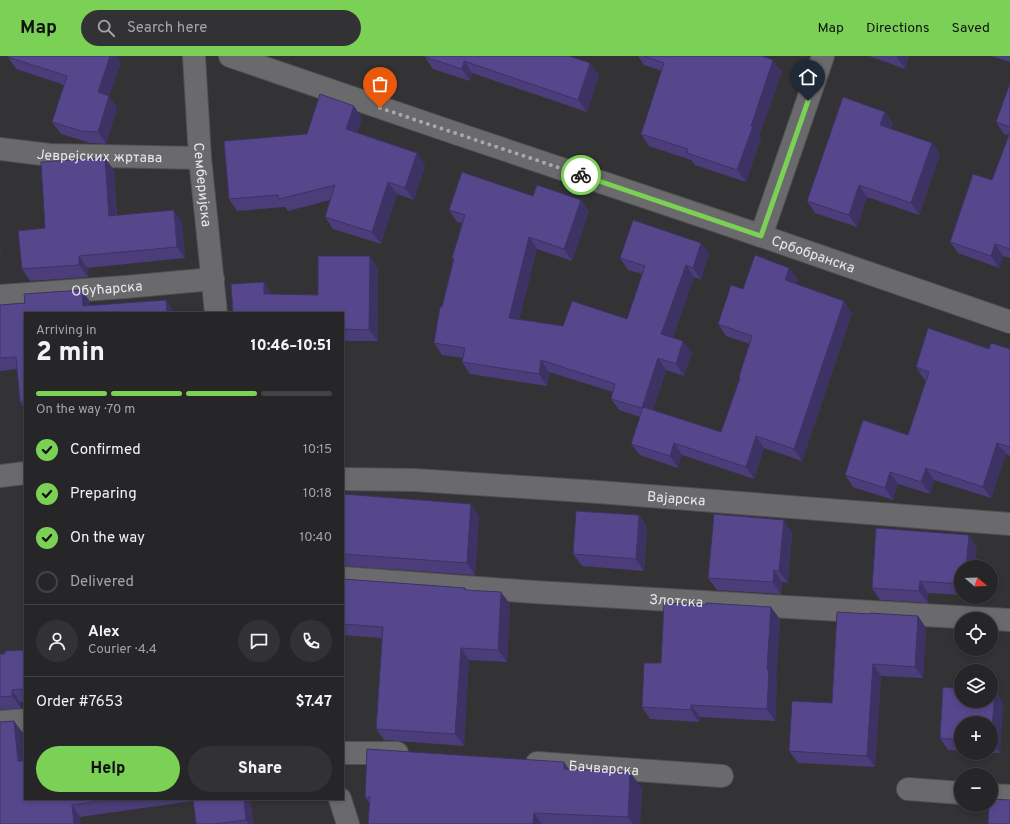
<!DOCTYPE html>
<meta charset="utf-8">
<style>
body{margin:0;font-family:Overpass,sans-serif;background:#323234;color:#f1f3f6;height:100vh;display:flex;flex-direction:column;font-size:15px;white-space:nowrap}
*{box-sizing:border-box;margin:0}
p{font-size:13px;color:#a4a5a8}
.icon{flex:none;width:22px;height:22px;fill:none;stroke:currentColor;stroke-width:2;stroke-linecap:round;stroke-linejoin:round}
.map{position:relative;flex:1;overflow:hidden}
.side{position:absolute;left:24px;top:256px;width:320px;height:488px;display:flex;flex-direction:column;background:#262628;border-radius:0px;box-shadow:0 2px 6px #0003,0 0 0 1px #424345}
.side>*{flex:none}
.needle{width:26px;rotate:109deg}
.fabs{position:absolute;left:954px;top:504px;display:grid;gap:8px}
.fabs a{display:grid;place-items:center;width:44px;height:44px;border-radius:50%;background:#262628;box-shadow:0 2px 6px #0003,0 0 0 1px #424345;font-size:20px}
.pin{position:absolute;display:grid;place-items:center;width:34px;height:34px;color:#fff;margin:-41px -17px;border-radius:50% 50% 50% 0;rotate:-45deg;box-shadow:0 0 4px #0007}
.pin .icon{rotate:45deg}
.courier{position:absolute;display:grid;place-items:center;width:40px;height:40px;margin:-20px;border:3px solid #7bd155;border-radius:50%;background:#fff;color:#222;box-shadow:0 1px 5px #0007}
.headline em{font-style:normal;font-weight:800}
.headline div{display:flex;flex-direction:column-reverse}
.headline{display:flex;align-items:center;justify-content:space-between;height:68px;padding:0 12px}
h1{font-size:26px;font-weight:800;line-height:30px}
.bar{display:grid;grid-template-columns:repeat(4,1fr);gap:6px 4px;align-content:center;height:48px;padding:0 12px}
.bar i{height:5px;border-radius:3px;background:#424345}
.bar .selected{background:#7bd155}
.bar p{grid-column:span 4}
.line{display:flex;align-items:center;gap:10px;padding:0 12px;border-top:1px solid #424345}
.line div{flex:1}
.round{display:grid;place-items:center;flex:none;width:42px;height:42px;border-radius:21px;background:#323234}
ol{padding:0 12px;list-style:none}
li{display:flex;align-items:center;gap:12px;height:44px}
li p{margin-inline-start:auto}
li .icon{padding:4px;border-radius:50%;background:#7bd155;color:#111;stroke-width:4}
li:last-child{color:#a4a5a8}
li i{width:22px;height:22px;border:2px solid #424345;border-radius:50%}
.action{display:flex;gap:8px;margin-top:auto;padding:8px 12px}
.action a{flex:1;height:46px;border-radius:24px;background:#7bd155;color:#111;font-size:16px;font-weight:800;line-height:46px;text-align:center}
.action a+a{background:#323234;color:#f1f3f6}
header{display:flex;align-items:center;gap:24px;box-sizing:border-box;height:56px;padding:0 20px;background:#7bd155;color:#111}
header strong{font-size:19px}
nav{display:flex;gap:22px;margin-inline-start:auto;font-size:14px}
.search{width:280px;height:36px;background:#323234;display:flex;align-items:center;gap:10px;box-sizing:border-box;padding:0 14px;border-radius:22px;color:#a4a5a8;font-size:15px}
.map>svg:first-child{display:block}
</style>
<header>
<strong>Map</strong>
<div class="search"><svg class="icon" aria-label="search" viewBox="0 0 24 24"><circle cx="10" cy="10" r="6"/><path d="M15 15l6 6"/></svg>Search here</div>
<nav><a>Map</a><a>Directions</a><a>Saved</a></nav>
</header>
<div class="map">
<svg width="1010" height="768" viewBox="0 0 1010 768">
<rect width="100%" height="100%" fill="#333235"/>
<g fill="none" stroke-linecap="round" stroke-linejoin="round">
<g stroke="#505053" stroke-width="24">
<g id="street">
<path id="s1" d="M 194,0 L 200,102 L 216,257"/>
<path id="s2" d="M 230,0 L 455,77 L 753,177 L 1010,266"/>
<path id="s3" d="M 0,93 L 50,99 L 200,102"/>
<polyline points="761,180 823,0"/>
<path id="s4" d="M 0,240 L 125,231 L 213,223"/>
<polyline points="0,420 25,417"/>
<path id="s5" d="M 343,423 L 415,424 L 598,436 L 1010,468"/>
<path id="s6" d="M 343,522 L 534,536 L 1010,564"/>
<polyline points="0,666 25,664"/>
<polyline points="343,697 397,697"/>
<path id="s7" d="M 537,707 L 722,720"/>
<polyline points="908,733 961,737"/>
<polyline points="991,739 1010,740"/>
<polyline points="340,743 348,768"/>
</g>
</g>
<use href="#street" stroke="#6a6a6d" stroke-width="22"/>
</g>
<g fill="#4a3d79">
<polygon points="422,0 569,0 599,19 587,56 472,17 470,25 433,13 425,1"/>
<polygon points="638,0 762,0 782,16 759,80 761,82 746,126 695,109 691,104 649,90 641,78 662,15 644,9"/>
<polygon points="869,0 909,0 905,13"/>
<polygon points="991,0 1010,0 1010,6"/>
<polygon points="8,1 121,6 109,40 117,52 106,88 90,87 61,78 52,66 64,29 16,13"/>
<polygon points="1010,27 1010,202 1003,200 999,212 958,197 950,186 992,124 1009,79 1004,78 996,66"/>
<polygon points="885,56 893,68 891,73 932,87 940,99 919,159 867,141 857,171 815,157 807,145"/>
<polygon points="362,62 357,77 417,97 425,109 414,144 397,138 381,188 333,173 325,161 330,144 288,155 285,151 237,155 229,143 307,78"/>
<polygon points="114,114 117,160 182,166 185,202 87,212 88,221 30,225 22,213 45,172"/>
<polygon points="533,140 581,144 589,156 572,205 537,193 519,263 563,270 627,263 643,218 628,214 620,202 701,187 709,198 701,224 694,221 673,281 692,296 684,320 666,314 653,354 721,376 740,323 739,321 750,288 726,280 718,268 743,233 789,212 798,224 796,228 852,257 802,405 764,392 754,423 682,399 678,412 640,399 631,388 640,361 619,354 611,343 613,336 549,316 547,330 470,318 462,306 463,302 442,299 434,287 442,251 453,204 452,202 462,167 457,166 449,154"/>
<polygon points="378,212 378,285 343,285 343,257 233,257 272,238 318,239"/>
<polygon points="82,234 90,246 90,250 166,244 174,256 25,257 25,354 20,346 17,313 0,315 0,249 25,247"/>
<polygon points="989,293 1010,293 1010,400 1006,398 991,442 934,424 930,438 898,428 893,444 853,431 845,419 908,379 926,324 924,323 916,311"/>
<polygon points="343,438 479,460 475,519 343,510"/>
<polygon points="639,459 647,471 644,515 582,510 573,498"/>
<polygon points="792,476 788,527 782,526 781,538 717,534 708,522"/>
<polygon points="977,491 961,511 961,539 928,537 928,547 880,544 872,532"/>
<polygon points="343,523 465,532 467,535 510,548 507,606 469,604 464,690 384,684 376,673 382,582 343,579"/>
<polygon points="870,558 918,560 926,572 923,622 881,620 875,711 798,707 789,695 832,647"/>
<polygon points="780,563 776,624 777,626 775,665 700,661 699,666 650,663 642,651 661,607"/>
<polygon points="25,594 25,646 20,646 21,652 0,654 0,598"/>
<polygon points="943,631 961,633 961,645 991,645 991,634 995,635 1003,647 1000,697 991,697 991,667 961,667 961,695 948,694 940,682"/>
<polygon points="23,677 25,702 25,743 258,743 250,744 254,768 196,768 193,745 80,761 0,768"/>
<polygon points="569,713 642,732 640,768 368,768 370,748 365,741"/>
</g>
<g fill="#3c3263">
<polygon points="110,0 116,0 121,6 109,40 117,52 106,88 98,76 98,36"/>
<polygon points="897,0 909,0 905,13 897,1"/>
<polygon points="773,4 782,16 759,80 761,82 746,126 737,114 751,70"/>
<polygon points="464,5 472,17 470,25 462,13"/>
<polygon points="590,7 599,19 587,56 578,44"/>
<polygon points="354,50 362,62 355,85 346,73"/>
<polygon points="885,56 893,68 888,81 880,69"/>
<polygon points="932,87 940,99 919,159 911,147"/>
<polygon points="417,97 425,109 414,144 405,132"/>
<polygon points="105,102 114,114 117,172 109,160"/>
<polygon points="388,126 397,138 381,188 372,176"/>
<polygon points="859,129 867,141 857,171 849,159"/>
<polygon points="581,144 589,156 572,205 564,193"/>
<polygon points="174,154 182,166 185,202 177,191"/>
<polygon points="529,181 537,193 517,273 509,262"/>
<polygon points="701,187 709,198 701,224 693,212"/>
<polygon points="0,188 1,200 0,198"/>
<polygon points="995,188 1003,200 999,212 991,200"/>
<polygon points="79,200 87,212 88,221 79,209"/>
<polygon points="370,200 378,212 378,285 369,274"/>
<polygon points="686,209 694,221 670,289 661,278"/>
<polygon points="789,212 798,224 793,236 785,224"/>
<polygon points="264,226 272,238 264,238"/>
<polygon points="82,234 90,246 91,257 83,250"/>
<polygon points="166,244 174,256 174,257 167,257"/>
<polygon points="844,245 852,257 802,405 794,393"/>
<polygon points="683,285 692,296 684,320 676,308"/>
<polygon points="658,302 666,314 650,364 642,352"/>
<polygon points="541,304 549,316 547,330 539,318"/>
<polygon points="756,380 764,392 754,423 746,411"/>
<polygon points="674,387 682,399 678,412 670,400"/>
<polygon points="997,387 1006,398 991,442 983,431"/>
<polygon points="926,412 934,424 930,438 921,426"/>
<polygon points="890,416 898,428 893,444 885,432"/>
<polygon points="471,448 479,460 475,519 467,507"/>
<polygon points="639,459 647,471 644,515 636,503"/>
<polygon points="784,464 792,476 788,527 779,515"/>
<polygon points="969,479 977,491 975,511 966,511"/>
<polygon points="774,514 782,526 781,538 773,526"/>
<polygon points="920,525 928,537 928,547 919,535"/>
<polygon points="501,536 510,548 507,606 498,594"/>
<polygon points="771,551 780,563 776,624 777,626 775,665 767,653 767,614"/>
<polygon points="918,560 926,572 923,622 915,611"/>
<polygon points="461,592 469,604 464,690 455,678"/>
<polygon points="873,608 881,620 875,711 867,700"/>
<polygon points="12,634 20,646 21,652 12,640"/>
<polygon points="995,635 1003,647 1000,697 991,686"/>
<polygon points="691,649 700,661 699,666 691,654"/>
<polygon points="14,665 23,677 25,702 25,715 18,705"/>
<polygon points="564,706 576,723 564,713"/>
<polygon points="630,716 642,732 640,768 633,768 628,761"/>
<polygon points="244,743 249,743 250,744 254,768 249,768 246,764"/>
<polygon points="72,749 80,761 81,768 74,768"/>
<polygon points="534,757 542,768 533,768"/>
</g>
<g fill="#56478d" stroke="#3c3263">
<polygon points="8,0 110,0 98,36 109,40 98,76 81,75 52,66 67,20 8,1"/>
<polygon points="425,0 569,0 590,7 578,44 464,5 462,13 425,1"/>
<polygon points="644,0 762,0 773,4 751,70 753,70 737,114 687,97 688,93 641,78 664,7"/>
<polygon points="1010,27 1010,71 996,66"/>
<polygon points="320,38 354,50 346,73 417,97 405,132 388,126 372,176 325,161 335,129 279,143 278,139 229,143 224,85 307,78"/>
<polygon points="843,41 885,56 880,69 932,87 911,147 859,129 849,159 807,145"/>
<polygon points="1010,76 1010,193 995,188 991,200 950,186 973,118 992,124"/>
<polygon points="105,102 109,160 174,154 177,191 79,200 79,209 22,213 18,175 45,172 41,106"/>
<polygon points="462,116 533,140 537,129 581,144 564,193 529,181 509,262 563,270 572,245 627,263 645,210 620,202 633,164 701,187 693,212 686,209 661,278 683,285 676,308 658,302 642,352 611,343 615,328 541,304 539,318 462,306 465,292 434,287 440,251 442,251 454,203 452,202 465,159 449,154"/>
<polygon points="755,199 789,212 785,224 844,245 794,393 756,380 746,411 674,387 670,400 631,388 643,351 721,376 740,322 739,321 752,280 718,268 731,229 743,233"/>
<polygon points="318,200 370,200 369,274 343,273 343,257 233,257 231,228 264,226 264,238 318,239"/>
<polygon points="82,234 83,250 166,244 167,257 25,257 25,346 20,346 16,301 0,302 0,249 25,247 24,238"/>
<polygon points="928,272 989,293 991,287 1010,293 1010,391 997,387 983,431 926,412 921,426 890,416 885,432 845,419 863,364 908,379 929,316 916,311"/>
<polygon points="343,438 471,448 467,507 343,498"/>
<polygon points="576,455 639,459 636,503 573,498"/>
<polygon points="714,458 784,464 779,515 774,514 773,526 708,522"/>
<polygon points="876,472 969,479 966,511 961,511 961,528 920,525 919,535 872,532"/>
<polygon points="343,523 465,532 465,534 501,536 498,594 461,592 455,678 376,673 383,571 343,568"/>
<polygon points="664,547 706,549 706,547 771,551 767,614 769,614 767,653 691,649 691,654 642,651 644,607 661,607"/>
<polygon points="837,556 870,558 870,557 918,560 915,611 873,608 867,700 789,695 792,645 832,647"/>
<polygon points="25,594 25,633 12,634 12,640 0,641 0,598 5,598 5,595"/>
<polygon points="943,631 961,633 961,645 991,645 991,634 995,635 991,686 991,667 961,667 961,684 940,682"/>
<polygon points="14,665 18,705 25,705 25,743 114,743 72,749 74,768 0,768 0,666"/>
<polygon points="367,693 564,706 564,713 630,716 628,761 534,757 533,768 368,768 370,741 365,741"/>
<polygon points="193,743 244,743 246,764 214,768 196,768"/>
<polygon points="991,743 1010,744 1010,768 988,768 989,749 991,749"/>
</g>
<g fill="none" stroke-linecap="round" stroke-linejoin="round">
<polyline stroke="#a9a9ab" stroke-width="4" stroke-dasharray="0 7.2" points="380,52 581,119"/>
<polyline stroke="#7bd155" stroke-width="5" points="581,119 761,180 808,45"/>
</g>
<g text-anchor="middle" stroke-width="3" stroke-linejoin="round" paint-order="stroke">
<g font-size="14" fill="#e9e9eb" stroke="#29282b">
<text dy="5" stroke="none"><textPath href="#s3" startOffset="100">Јеврејских жртава</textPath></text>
<text dy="5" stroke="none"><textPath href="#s1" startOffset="129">Семберијска</textPath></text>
<text dy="5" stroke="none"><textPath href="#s2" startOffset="616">Србобранска</textPath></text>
<text dy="5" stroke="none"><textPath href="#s4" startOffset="107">Обућарска</textPath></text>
<text dy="5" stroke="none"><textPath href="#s5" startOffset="334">Вајарска</textPath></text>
<text dy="5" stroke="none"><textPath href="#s6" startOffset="334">Злотска</textPath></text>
<text dy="5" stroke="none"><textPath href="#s7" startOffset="67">Бачварска</textPath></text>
</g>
</g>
</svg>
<div class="fabs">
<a><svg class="needle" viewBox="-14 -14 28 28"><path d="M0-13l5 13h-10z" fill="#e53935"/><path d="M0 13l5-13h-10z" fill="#a4a5a8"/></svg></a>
<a><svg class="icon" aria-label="locate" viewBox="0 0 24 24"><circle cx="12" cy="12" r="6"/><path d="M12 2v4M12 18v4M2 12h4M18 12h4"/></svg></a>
<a><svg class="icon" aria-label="layers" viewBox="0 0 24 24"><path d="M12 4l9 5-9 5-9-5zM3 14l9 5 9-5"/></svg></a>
<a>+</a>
<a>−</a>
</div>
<div class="pin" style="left:380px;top:52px;background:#ea580c"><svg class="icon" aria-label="bag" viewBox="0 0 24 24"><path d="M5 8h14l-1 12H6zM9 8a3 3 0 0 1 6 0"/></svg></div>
<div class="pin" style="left:808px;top:45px;background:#1f2937"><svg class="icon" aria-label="home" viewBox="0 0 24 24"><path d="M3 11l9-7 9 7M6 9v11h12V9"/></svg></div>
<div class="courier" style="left:581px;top:119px"><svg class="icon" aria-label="bike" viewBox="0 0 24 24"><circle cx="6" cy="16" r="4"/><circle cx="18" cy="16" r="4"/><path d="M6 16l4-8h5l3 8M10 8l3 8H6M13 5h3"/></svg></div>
<section class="side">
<div class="headline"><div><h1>2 min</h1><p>Arriving in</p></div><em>10:46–10:51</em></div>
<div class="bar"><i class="selected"></i><i class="selected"></i><i class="selected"></i><i></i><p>On the way · 70 m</p></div>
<ol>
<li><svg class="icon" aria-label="check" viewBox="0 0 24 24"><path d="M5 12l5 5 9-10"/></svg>Confirmed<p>10:15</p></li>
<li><svg class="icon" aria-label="check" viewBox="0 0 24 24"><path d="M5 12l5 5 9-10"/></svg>Preparing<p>10:18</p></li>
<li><svg class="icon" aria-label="check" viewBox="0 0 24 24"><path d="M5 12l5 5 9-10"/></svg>On the way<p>10:40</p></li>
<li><i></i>Delivered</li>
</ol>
<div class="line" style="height:72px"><a class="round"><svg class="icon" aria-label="person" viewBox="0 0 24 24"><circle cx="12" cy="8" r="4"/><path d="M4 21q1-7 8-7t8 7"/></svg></a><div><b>Alex</b><p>Courier · 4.4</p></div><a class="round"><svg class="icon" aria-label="chat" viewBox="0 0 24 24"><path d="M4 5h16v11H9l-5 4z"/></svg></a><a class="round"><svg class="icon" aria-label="phone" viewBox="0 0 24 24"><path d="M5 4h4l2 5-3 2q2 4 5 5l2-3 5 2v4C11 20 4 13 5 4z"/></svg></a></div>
<div class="line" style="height:52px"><div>Order #7653</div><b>$7.47</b></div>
<div class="action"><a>Help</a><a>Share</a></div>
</section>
</div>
